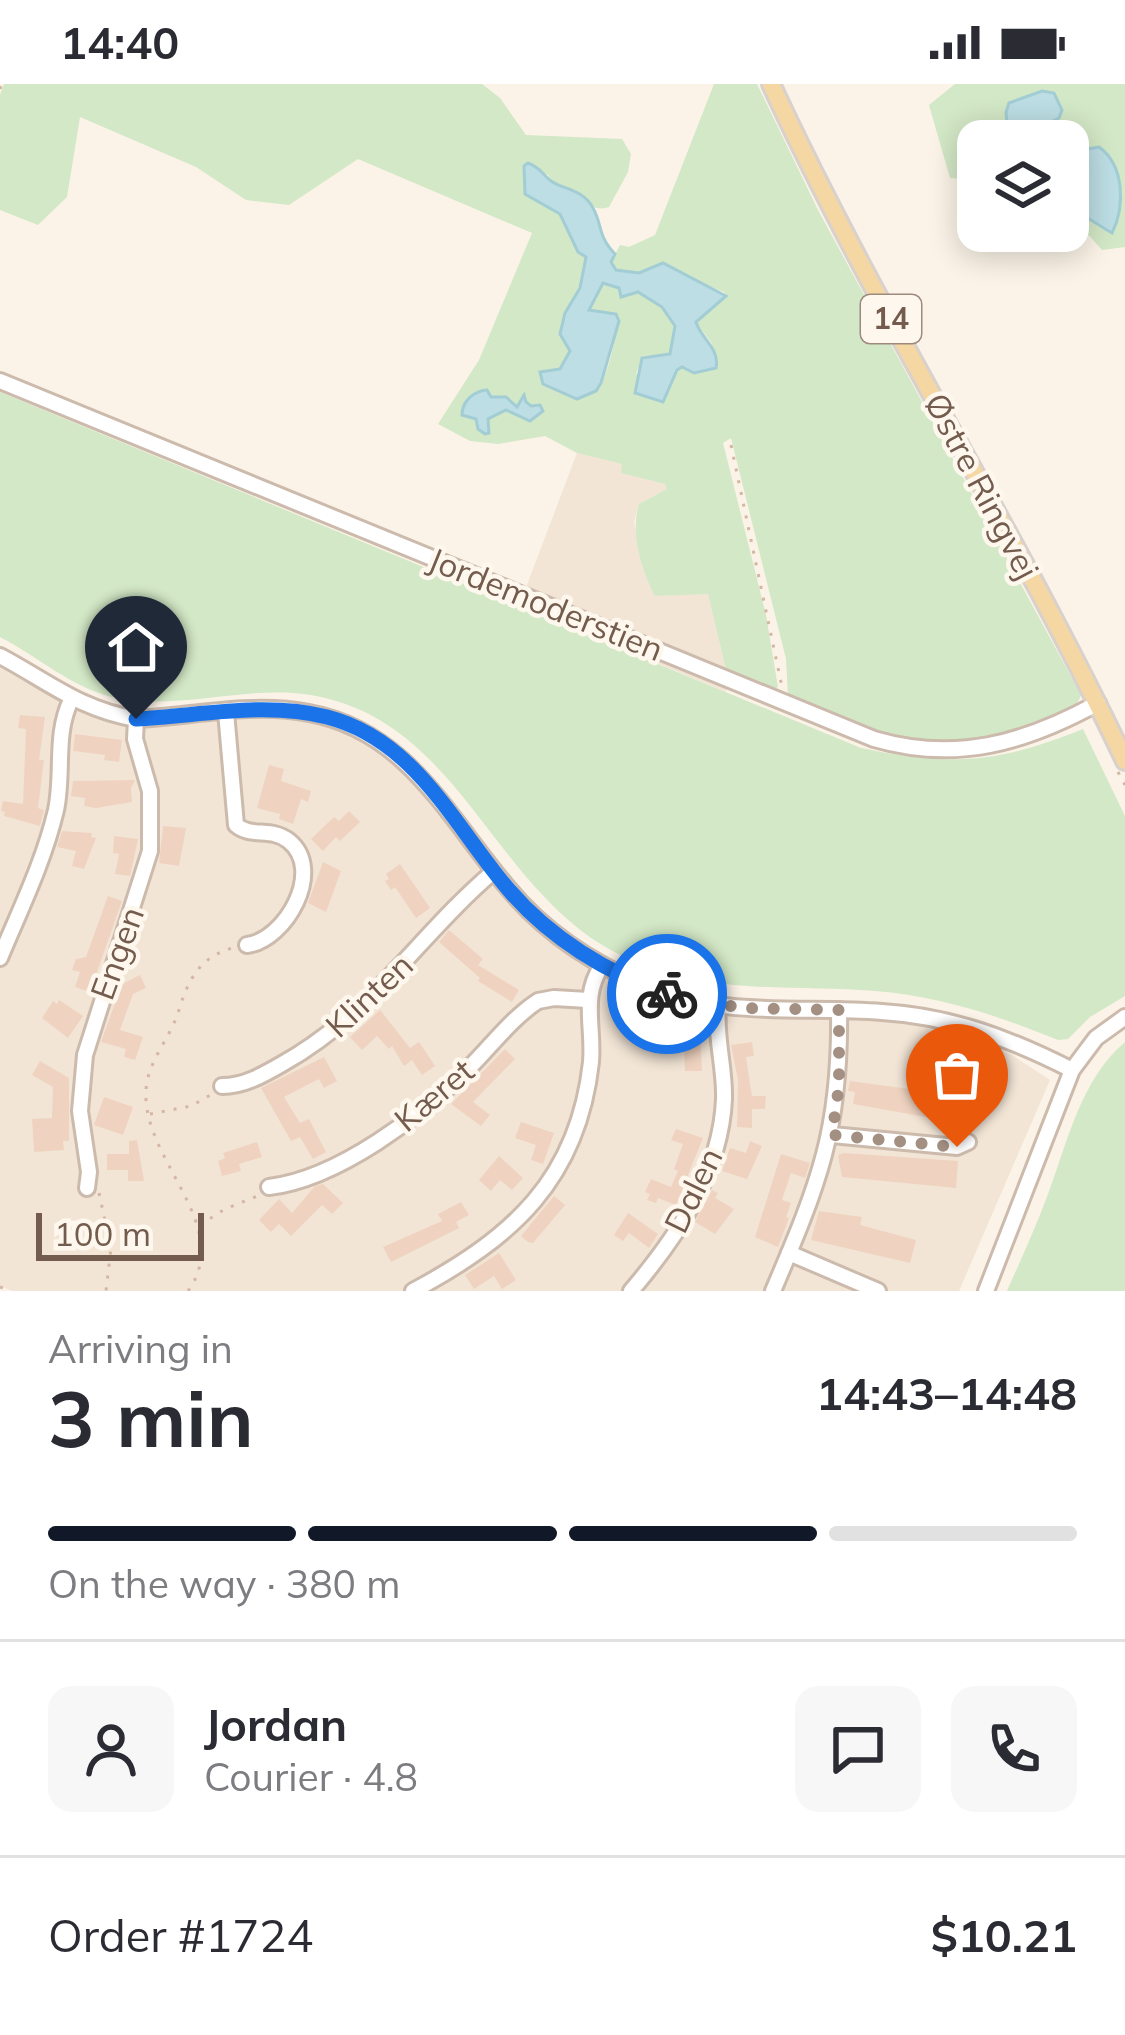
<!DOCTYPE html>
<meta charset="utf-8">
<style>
body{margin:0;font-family:Mulish,sans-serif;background:#f7f7f7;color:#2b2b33;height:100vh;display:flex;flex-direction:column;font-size:45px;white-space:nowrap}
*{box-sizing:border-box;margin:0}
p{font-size:39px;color:#7c7c81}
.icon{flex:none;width:66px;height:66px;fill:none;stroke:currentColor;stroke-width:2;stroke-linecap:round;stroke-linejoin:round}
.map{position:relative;height:1207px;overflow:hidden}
.drawer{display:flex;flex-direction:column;background:#fff;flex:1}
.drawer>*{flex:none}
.fabs{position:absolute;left:957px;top:36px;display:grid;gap:24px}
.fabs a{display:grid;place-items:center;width:132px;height:132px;border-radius:24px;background:#fff;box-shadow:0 6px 30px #0003;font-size:60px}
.scale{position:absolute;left:36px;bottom:30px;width:168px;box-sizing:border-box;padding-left:12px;border:6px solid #735b4d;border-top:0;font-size:33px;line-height:42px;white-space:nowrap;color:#735b4d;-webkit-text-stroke:9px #fef7ed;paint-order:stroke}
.pin{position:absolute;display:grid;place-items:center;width:102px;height:102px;color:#fff;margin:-123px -51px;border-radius:50% 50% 50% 0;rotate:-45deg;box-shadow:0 0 12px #0007}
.pin .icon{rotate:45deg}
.courier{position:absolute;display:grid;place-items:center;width:120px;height:120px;margin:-60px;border:9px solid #1a73e8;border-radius:50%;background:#fff;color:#222;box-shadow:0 3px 15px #0007}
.head em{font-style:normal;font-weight:700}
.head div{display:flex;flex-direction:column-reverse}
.head{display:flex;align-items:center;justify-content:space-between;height:204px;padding:0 48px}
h1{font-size:78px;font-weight:700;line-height:90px}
.bar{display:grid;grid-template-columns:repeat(4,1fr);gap:18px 12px;align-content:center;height:144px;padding:0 48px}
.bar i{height:15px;border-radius:9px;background:#e1e1e2}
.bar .on{background:#111827}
.bar p{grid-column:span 4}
.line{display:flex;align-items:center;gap:30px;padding:0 48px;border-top:3px solid #e1e1e2}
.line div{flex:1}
.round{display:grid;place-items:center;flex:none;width:126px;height:126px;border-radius:24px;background:#f7f7f7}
.status{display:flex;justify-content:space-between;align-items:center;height:84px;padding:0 60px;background:#fff;direction:ltr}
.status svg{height:33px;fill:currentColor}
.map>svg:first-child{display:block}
</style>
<div class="status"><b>14:40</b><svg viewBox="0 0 49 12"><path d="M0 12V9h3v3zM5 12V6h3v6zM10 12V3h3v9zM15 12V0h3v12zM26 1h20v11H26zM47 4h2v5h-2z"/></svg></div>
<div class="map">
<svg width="1125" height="1207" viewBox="0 0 1125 1207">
<rect width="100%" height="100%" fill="#fbf3e7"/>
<g fill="#f2e5d6">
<polygon points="577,369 623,380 622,389 665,400 668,405 639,420 634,438 643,482 656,512 708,509 727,590 726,608 519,522"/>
<polygon points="0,579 56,614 126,641 249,632 295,634 337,644 378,663 420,699 506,813 547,852 589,882 649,911 703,925 888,932 950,944 1012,971 1050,996 959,1207 12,1207 0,1202"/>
</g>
<g fill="#d3e8c6">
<path d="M 4,0 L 482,0 L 500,14 L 526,51 L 622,55 L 631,70 L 628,88 L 609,123 C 587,131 574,102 552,98 L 548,91 L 524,82 L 526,110 L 560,130 L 586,173 L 580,204 L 565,229 L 560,250 L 570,267 L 560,285 L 577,314 C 583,312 590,311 596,307 C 607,297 620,243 616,230 L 589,226 L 603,199 L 619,203 L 625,213 L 638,208 L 662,223 L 675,242 L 673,267 L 666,271 L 643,272 L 636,290 L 674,289 L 712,260 L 696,238 L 726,212 L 724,208 L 657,181 C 644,191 632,190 616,186 L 611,178 L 620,161 L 629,163 L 655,151 L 714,0 L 757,0 L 818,126 L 1081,611 C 1074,631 1056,634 1038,642 C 948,678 870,654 788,612 L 786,575 L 731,354 L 723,359 L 766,531 L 778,603 L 770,607 L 727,590 L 708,510 L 655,512 C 641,485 630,449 639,420 L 667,405 L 665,400 L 621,389 L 622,380 L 577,369 L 545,352 L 498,360 L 470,357 L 438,340 L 479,276 L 532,149 L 358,75 L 289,121 L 246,116 L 196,83 L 80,33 L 67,113 L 38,141 L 0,126 L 0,11 Z"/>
<polygon points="955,0 1125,0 1125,163 1102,166 1068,128 1068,57 978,57 978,96 950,94 929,21"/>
<path d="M 0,308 L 861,664 C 951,683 999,679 1083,645 L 1125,732 L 1125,912 L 1090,933 L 1068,955 L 1058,956 C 999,932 940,912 875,907 C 783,900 692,913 609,865 C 494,799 460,649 329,615 C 257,595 184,629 112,613 C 71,603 37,572 0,553 Z"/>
<path d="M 1125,958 L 1125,1207 L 1007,1207 C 1021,1175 1036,1143 1048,1110 C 1068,1057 1081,995 1125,958 Z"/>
</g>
<g fill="#bcdee4" stroke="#a3cdd5" stroke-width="3">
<polygon points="1042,7 1054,9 1062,26 1059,34 1043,42 1039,57 1000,57 1008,51 1006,28 1009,19"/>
<path d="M 1099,63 C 1125,82 1125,123 1112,149 C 1064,120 1068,124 1068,68 Z"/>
<path d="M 528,79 C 541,84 542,90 551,97 C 564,106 583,105 593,124 C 603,142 597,151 615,170 L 611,178 L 616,186 L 639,189 L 663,179 L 726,212 L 696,238 C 701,255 720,264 716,284 L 694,289 L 682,283 L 677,286 L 663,318 L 635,309 L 642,274 L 670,270 L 675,242 L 662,223 L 638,208 L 621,213 L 619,204 L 603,199 L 589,226 L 616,230 L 619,237 L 601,299 L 596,307 L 577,315 L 543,300 L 540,288 L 560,285 L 570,267 L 560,250 L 565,229 L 580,204 L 586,173 L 578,168 L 560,130 L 525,110 L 524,82 Z"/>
<path d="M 487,306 L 491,313 L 506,313 L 517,323 L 524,311 L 526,318 L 531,322 L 540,321 L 543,327 L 530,337 L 506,326 L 488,335 L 489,349 L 485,350 L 478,345 L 476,335 L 462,331 C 462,317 474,307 487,306 Z"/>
</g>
<g fill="#efd3c0">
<polygon points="20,631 45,633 39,676 44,676 38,724 44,726 40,742 4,732 5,728 1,727 3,717 23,720 26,645 18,644"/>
<polygon points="75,650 122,656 119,678 104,676 105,671 73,667"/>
<polygon points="269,681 284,685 281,697 311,707 308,718 301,715 293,740 279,735 280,730 257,724"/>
<polygon points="135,696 131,704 132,718 96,724 84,722 85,714 71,712 73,697"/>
<polygon points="349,727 360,738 340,757 336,753 323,767 311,755 334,733 339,737"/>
<polygon points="163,742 186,744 179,782 159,779"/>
<polygon points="62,747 92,749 91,753 96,754 84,785 72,782 76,767 57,763"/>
<polygon points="114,752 138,755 130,792 115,790 119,770 113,769"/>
<polygon points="323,778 341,787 326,828 308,819"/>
<polygon points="400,780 430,824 416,834 395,803 391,806 385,797 389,795 386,790"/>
<polygon points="108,812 122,817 90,908 75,903 80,888 72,886 76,875 86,873"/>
<polygon points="449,846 483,875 478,881 519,906 512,918 478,897 480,894 439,858"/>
<polygon points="140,891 146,904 133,910 120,946 143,953 135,976 124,973 126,965 101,958 122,900"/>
<polygon points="59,916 83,932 68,954 42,934 53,917 57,920"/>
<polygon points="380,926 410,964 419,958 435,982 422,991 412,976 404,982 392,962 389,965 377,952 362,966 350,953"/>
<polygon points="700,946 702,987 685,987 684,960 675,960 675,947"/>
<polygon points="752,958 754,972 746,973 751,1006 752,1012 766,1012 765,1025 752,1025 752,1044 737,1043 738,996 731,961"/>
<polygon points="505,965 515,975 473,1018 490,1031 481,1042 451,1020"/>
<polygon points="324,973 337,997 324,1004 319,995 284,1013 300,1039 309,1035 326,1068 313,1075 300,1053 291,1057 261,1004"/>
<polygon points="40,977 69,994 69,1057 63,1057 64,1066 34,1068 32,1035 52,1034 53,1003 32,991"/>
<polygon points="850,997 969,1013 965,1040 853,1020 855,1008 848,1007"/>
<polygon points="104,1013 133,1023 123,1051 94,1041"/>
<polygon points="521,1038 554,1049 543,1080 531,1076 536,1061 515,1054"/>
<polygon points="676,1045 703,1054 676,1121 658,1114 656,1119 647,1116 650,1110 645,1108 651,1095 671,1103 678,1087 674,1085 683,1060 671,1056"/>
<polygon points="137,1056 144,1097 128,1097 128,1086 107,1086 107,1070 129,1070 129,1057"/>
<polygon points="750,1057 762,1062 747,1095 722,1087 730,1064 746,1069"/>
<polygon points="257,1058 262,1073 239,1080 241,1087 222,1092 218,1077 225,1074 223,1069"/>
<polygon points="844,1069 958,1077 956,1104 842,1093 838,1071"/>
<polygon points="781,1070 810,1079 805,1094 791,1089 782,1116 791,1119 786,1133 789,1134 778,1163 755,1153"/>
<polygon points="499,1072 523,1094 512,1106 500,1096 491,1107 479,1096"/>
<polygon points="323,1100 343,1119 332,1130 322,1121 291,1152 279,1140 271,1148 259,1136 279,1115 292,1129 315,1102"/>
<polygon points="712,1106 718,1109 715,1114 734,1125 715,1150 695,1138"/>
<polygon points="554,1112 565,1121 533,1159 528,1158 521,1152"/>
<polygon points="461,1118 469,1131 456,1138 459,1144 391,1178 383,1163 442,1137 438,1130"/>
<polygon points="819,1127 862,1133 860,1141 916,1156 910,1179 811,1156"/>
<polygon points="628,1129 658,1150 649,1164 629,1149 623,1157 614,1151"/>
<polygon points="499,1169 516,1196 502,1205 494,1192 474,1205 465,1191"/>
</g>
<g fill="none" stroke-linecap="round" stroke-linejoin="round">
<g stroke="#ccbbad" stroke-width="20">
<g id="minor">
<path d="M 0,297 L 874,655 C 956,679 1025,659 1098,619"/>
<path d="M 0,572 C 49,598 79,625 136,635 C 193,632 252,618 309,629 C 408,647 448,734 508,804 C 545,849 595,881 648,903 C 723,934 803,922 882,928 C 951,932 1011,955 1072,986"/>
<path d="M 226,628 L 236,741 C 251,754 272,743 289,757 C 325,786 286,856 247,861"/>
<path d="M 0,874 C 20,826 44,777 56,726 C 64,688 54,651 71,616"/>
<path d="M 222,1002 C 244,1002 263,991 282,980 C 372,930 419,851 494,787"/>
<polyline points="832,1051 957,1063 968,1058"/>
<path d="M 269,1103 C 338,1095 422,1031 470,983 C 492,961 512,934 538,917 L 554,914 L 588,916"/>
<polyline points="87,1104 89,1088 80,1027 85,971 150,767 150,707 135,655 136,635"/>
<polyline points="789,1169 878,1207"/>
<path d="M 413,1207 C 512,1154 578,1096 591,978 C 594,942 581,913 602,881"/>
<path d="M 631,1207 C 677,1153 721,1088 724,1015 C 725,983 715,954 718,922"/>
<path d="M 773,1207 C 819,1099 841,1045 839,926"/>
<polyline points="986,1207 1072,986 1096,954 1125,933"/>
</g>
</g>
<g stroke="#d8d1cd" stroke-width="22">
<path id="major" d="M 771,0 C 878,231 1016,447 1125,677"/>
</g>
<g stroke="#d4b6a3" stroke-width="3" stroke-dasharray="3 9" stroke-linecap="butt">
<polyline points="0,5 2,0"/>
<polyline points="731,361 782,603"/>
<polyline points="1118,688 1125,701"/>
<polyline points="150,1030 191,1022 214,1009"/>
<polyline points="99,1109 111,1164 106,1207"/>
<polyline points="200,1141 225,1125 260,1111"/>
<polyline points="0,1203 11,1207"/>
<path d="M 188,1207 C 235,1142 142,1076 146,1007 C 147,978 169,956 178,929 C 188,896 199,872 236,863"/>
</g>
<use href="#minor" stroke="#fff" stroke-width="14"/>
<use href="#major" stroke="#f5d7a3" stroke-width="16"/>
</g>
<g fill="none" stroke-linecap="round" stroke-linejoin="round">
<polyline stroke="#a39083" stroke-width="12" stroke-dasharray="0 21.6" points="667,910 742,924 839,926 839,1002 832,1051 957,1063"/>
<path stroke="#1a73e8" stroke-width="15" d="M 136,635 C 199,632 265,617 327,633 C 416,656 454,742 509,806 C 550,854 607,889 667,910"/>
</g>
<g text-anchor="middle" stroke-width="9" stroke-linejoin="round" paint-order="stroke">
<rect fill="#fef7ed" stroke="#9d8a7d" stroke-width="3" x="861" y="211" width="60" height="48" rx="9"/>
<g font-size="30" font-weight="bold" fill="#735b4d">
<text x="891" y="245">14</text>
</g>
<g font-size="33" fill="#735b4d" stroke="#fef7ed">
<text transform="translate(982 402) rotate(62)" y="12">Østre Ringvej</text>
<text transform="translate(546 520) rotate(22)" y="12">Jordemoderstien</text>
<text transform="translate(117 869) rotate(-70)" y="12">Engen</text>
<text transform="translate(369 911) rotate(-43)" y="12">Klinten</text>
<text transform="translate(434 1011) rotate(-40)" y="12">Kæret</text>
<text transform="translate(693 1106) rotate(-64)" y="12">Dalen</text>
</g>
</g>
</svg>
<div class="fabs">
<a><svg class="icon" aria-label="layers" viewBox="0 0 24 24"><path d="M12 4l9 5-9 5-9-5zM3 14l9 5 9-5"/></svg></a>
</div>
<div class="scale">100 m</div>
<div class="pin" style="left:957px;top:1063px;background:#ea580c"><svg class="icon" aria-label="bag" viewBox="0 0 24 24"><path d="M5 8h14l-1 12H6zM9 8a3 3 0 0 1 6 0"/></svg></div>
<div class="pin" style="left:136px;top:635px;background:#1f2937"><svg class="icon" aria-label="home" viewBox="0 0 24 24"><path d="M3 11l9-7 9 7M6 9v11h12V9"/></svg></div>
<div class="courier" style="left:667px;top:910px"><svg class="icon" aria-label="bike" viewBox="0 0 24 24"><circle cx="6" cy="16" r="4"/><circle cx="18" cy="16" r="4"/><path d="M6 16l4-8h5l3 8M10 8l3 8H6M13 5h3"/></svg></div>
</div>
<section class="drawer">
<div class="head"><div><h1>3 min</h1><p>Arriving in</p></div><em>14:43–14:48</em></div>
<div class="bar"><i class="on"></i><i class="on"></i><i class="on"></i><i></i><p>On the way · 380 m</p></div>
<div class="line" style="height:216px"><a class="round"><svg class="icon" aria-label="person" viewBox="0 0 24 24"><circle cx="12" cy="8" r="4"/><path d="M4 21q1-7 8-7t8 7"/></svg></a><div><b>Jordan</b><p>Courier · 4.8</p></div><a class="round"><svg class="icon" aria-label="chat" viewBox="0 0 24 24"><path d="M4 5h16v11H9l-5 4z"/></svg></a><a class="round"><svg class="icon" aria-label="phone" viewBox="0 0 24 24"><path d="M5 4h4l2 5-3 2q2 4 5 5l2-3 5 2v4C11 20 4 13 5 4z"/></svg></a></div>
<div class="line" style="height:156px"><div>Order #1724</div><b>$10.21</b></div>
</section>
